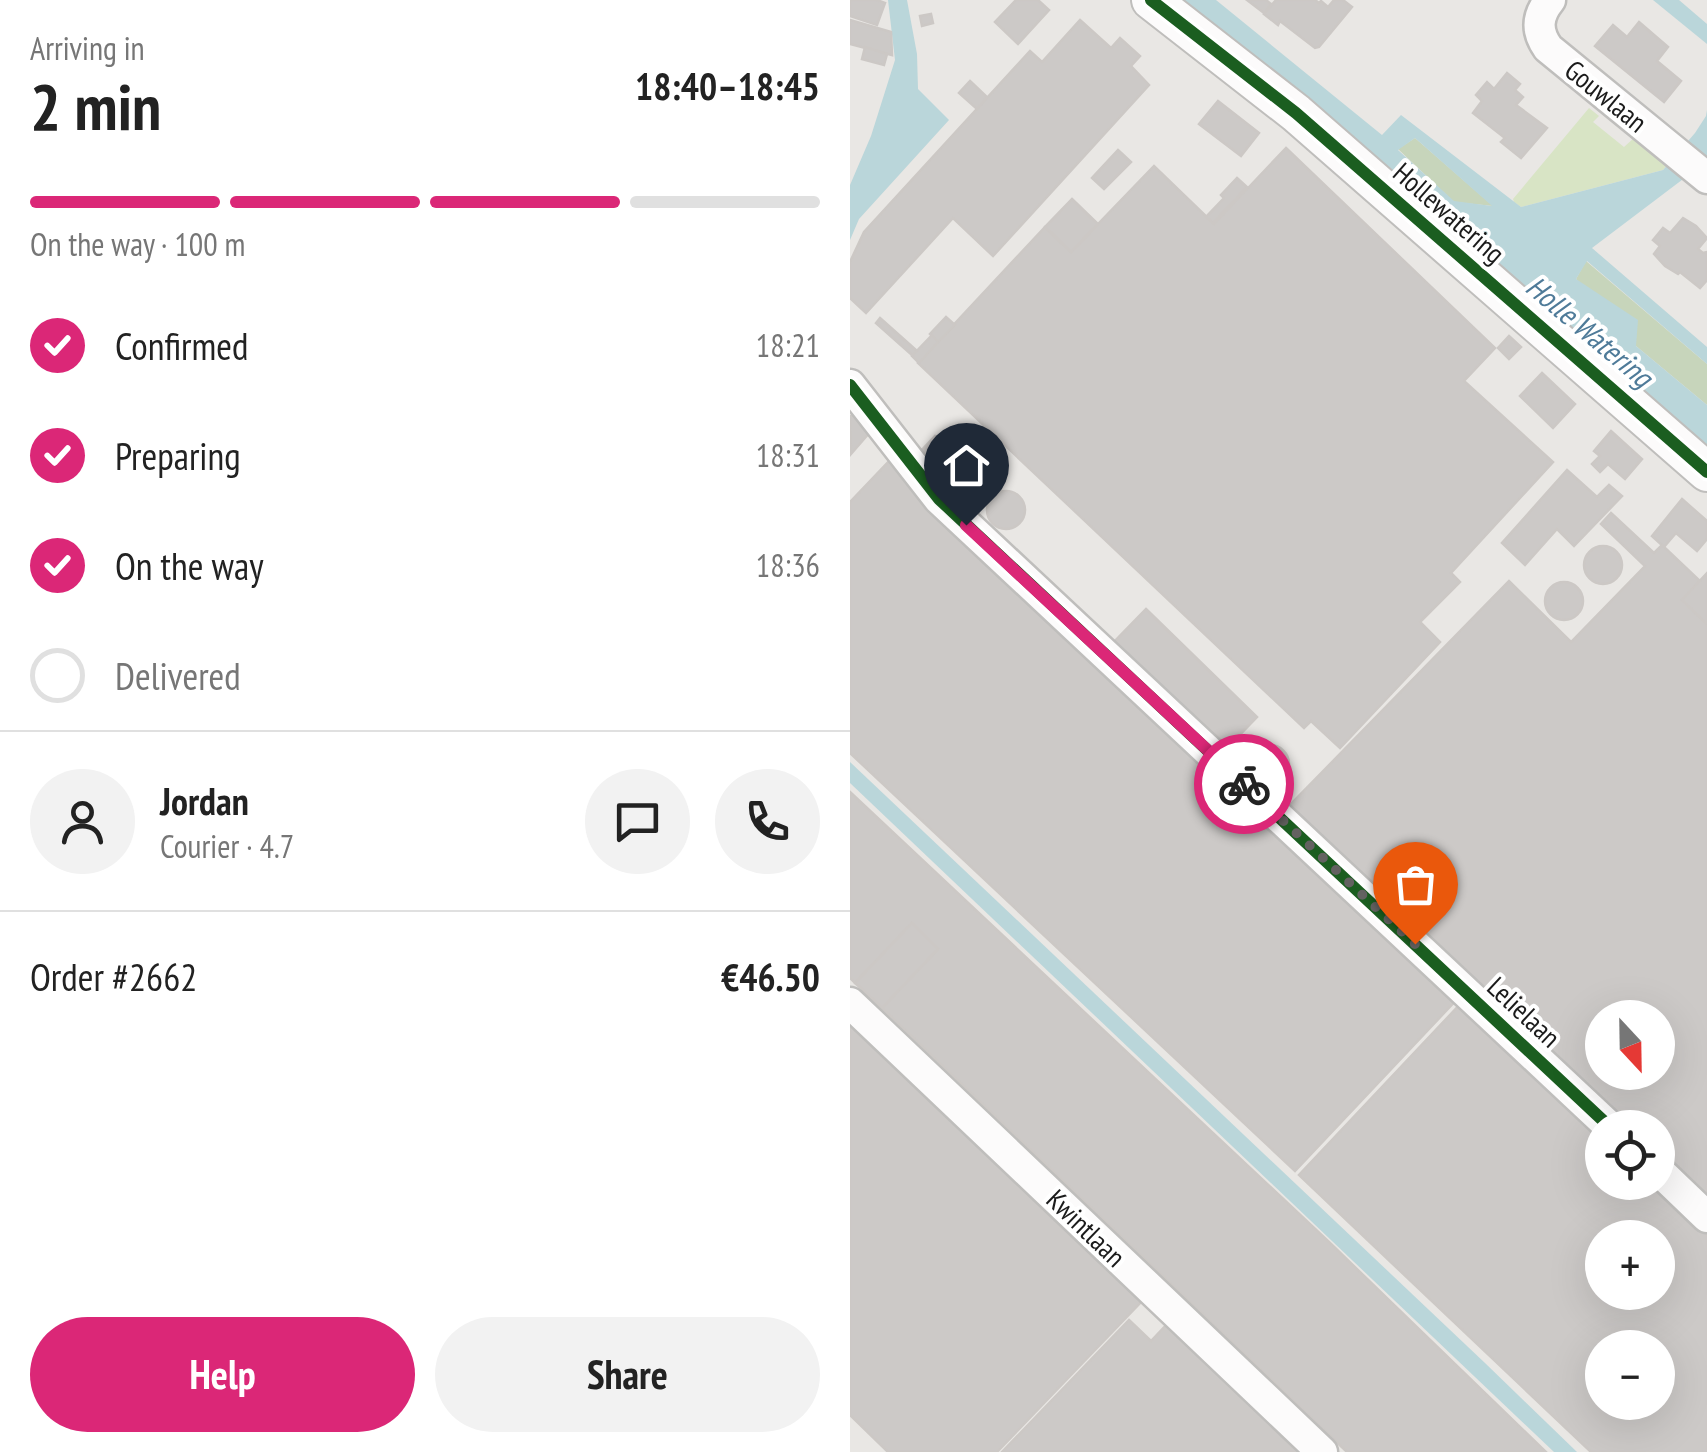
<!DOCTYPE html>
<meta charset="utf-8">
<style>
body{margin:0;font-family:"PT Sans Narrow",sans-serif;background:#f2f2f2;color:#222;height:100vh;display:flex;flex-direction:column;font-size:38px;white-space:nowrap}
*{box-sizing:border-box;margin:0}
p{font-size:32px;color:#767676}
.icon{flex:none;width:55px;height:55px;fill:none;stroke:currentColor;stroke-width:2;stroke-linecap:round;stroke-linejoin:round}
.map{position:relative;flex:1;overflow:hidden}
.side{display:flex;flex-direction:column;background:#fff;width:850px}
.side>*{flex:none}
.needle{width:65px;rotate:158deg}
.controls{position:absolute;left:735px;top:1000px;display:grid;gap:20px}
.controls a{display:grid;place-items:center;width:90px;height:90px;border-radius:50%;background:#fff;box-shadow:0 10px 40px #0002;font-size:50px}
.pin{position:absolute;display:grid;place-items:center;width:85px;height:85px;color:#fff;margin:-102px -42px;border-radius:50% 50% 50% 0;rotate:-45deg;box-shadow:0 0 10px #0007}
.pin .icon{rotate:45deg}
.courier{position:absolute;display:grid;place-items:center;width:100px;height:100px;margin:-50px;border:8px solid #db2777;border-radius:50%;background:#fff;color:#222;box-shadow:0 2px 12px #0007}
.headline em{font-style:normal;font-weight:600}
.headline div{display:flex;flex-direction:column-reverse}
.headline{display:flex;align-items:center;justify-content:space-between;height:170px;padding:0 30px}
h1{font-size:65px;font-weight:600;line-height:75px}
.bar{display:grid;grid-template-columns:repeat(4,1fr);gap:15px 10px;align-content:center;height:120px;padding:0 30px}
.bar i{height:12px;border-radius:8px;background:#e0e0e0}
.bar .on{background:#db2777}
.bar p{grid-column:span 4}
.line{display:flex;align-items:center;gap:25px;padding:0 30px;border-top:2px solid #e0e0e0}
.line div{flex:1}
.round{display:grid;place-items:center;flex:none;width:105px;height:105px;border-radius:52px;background:#f2f2f2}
ol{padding:0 30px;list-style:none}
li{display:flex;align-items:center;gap:30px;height:110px}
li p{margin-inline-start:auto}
li .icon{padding:10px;border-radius:50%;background:#db2777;color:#fff;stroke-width:4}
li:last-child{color:#767676}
li i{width:55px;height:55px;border:5px solid #e0e0e0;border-radius:50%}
.primary-button{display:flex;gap:20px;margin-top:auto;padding:20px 30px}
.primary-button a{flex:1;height:115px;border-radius:60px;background:#db2777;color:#fff;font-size:40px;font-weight:600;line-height:115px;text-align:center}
.primary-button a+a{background:#f2f2f2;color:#222}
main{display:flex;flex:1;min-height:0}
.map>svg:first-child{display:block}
</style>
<main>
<section class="side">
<div class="headline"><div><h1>2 min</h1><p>Arriving in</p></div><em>18:40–18:45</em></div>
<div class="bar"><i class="on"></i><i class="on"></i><i class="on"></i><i></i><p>On the way · 100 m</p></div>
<ol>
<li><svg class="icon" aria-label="check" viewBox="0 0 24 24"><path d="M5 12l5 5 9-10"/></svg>Confirmed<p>18:21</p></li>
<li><svg class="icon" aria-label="check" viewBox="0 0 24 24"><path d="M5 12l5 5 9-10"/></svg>Preparing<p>18:31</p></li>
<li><svg class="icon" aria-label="check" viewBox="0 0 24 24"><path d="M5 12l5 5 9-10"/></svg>On the way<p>18:36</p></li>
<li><i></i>Delivered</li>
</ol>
<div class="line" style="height:180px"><a class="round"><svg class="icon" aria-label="person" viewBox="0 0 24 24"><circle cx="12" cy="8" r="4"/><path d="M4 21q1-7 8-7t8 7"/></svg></a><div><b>Jordan</b><p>Courier · 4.7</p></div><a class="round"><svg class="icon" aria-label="chat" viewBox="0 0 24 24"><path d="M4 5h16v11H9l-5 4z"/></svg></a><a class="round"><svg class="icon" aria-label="phone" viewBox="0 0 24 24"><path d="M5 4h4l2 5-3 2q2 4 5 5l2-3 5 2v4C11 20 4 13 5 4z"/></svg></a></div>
<div class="line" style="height:130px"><div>Order #2662</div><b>€46.50</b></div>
<div class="primary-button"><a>Help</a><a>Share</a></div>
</section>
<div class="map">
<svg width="857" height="1452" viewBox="0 0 857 1452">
<rect width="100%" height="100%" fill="#e9e7e4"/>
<polygon fill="#d8e4c5" points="739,108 749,116 743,122 774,147 785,137 818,164 813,170 671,207 664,202 663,199"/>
<g fill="#c7d5bb">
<polygon points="565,138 643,206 604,202 548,149"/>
<polygon points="736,261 857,364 857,405 786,346 726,279"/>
</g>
<g fill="#bad6da" fill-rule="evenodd">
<polygon points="38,0 57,0 67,54 68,89 99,120 9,219 0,240 0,185 21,136 45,60"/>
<path d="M 318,0 L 366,0 L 532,135 L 551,115 L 671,207 L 813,170 L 845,133 L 856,116 L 857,110 L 857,161 L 742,248 L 857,347 L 857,364 L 737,261 L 726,279 L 788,320 L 786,346 L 857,405 L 857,457 ZM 565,138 L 641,205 L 642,206 L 604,201 L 548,150 Z"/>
<polygon points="803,0 829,0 857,24 857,44"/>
<polygon points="0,762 635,1363 727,1452 704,1452 0,783"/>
</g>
<g fill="#ccc9c7" stroke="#ccc8c5" stroke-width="2.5" fill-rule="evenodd">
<polygon points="0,0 27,0 35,3 27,25 0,16"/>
<polygon points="166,0 188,0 199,10 168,44 145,22"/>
<polygon points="397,0 416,0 421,4 414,13"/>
<polygon points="426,0 465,0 469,3 471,1 478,7 484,0 493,0 502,7 469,47 465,48 430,21 428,25 414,14"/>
<polygon points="81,14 83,23 72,26 70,16"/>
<polygon points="0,20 41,32 42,55 0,44"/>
<polygon points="230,20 261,48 270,38 290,56 281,66 299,85 143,256 103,218 16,313 0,298 0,262 14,232 180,51 192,62"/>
<polygon points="789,22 818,47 807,61 831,81 814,102 745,46 763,25 777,37"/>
<polygon points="15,47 37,54 34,65 12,59"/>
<polygon points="657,73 670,84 665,90 673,97 666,105 697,128 671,158 651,142 655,138 623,113 632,101 626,95 637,82 644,89"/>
<polygon points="120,81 137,97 127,109 109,93"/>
<polygon points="368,101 409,133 391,156 349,124"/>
<polygon points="436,148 645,348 614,381 703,462 601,573 610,582 570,622 590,642 490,748 461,721 454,728 68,363 195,227 221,252 304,166 364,224"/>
<polygon points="268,150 281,162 254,189 242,178"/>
<polygon points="387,178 397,187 363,223 356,217 374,198 371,195"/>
<polygon points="222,199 248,224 221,252 195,227"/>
<polygon points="833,218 846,226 857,238 848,249 853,253 857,252 857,280 850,288 830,272 828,274 815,266 804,254 810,246 803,240 813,228 820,233"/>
<polygon points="96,317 105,325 88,342 80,334"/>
<polygon points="30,318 67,351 63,356 26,323"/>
<polygon points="82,335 88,342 69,363 62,356"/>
<polygon points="659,336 671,347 659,359 648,348"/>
<polygon points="692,373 725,404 703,428 670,396"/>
<polygon points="2,415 21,431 1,454 0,417"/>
<polygon points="761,431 792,459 775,479 758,464 750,472 742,464 750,456 744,451"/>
<polygon points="85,436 110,460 100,469 110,478 100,489 68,454"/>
<polygon points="131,451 155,475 138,492 114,469"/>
<polygon points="42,458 611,995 445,1171 0,753 0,502"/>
<polygon points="717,470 747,497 759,485 772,496 724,546 707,529 675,565 652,543"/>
<polygon points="125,480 141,495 132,504 116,488"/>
<circle cx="156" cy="510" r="19"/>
<polygon points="832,499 857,521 857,539 847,551 826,533 814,547 802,536"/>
<path d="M 761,513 L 804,553 L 812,545 L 850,581 L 832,600 L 857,624 L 857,1204 L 808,1157 L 808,1128 L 777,1128 L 440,805 L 659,581 L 721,642 L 795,566 L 751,524 ZM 752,1018 L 808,1018 L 808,1072 L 752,1072 Z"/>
<circle cx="753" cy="565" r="19"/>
<polygon points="857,573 857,624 832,600"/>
<circle cx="714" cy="601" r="19"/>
<polygon points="296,609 407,717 378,747 365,734 361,738 262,644"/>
<circle cx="420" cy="764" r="19"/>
<polygon points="0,792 479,1242 696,1452 497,1452 32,1008 88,949 62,923 5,983 0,978"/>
<polygon points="62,923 88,949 32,1008 5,983"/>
<path d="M 615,999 L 752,1130 L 752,1182 L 808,1182 L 857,1229 L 857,1452 L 741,1452 L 449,1175 ZM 752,1238 L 808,1238 L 808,1292 L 752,1292 ZM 752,1348 L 808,1348 L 808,1402 L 752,1402 Z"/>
<polygon points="0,1020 292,1301 147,1452 38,1452 0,1415"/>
<polygon points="279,1320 301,1341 319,1322 453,1452 152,1452"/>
</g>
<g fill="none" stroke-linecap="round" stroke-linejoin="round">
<g stroke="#bfbebc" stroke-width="35">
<g id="minor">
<path d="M 700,0 C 687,16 686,31 698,48 L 857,178"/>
<polyline points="0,385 89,499 761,1128"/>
<polyline points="0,1003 472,1452"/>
<polyline points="808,1170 857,1217"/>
</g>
</g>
<g stroke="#bfbebc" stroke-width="42">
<polyline id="tertiary" points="301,0 446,113 857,472"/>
</g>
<use href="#minor" stroke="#fcfbfb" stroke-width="30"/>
<use href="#tertiary" stroke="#fcfbfb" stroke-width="38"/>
<g stroke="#fff" stroke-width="19">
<g id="cycleway">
<polyline points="301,0 446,113 857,472"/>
<polyline points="0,385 89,499 761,1128"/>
</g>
</g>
<use href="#cycleway" stroke="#1b5e20" stroke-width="12"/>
</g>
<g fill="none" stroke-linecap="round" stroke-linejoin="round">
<polyline stroke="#636261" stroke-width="10" stroke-dasharray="0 18" points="394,784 565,944"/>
<polyline stroke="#db2777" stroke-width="12" points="116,525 394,784"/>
</g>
<g text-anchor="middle" stroke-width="8" stroke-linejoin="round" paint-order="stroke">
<g font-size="28" fill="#1b1b1b" stroke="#fff">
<text transform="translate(756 96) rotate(39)" y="10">Gouwlaan</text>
<text transform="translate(599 213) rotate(41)" y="10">Hollewatering</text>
<text transform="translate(674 1012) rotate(43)" y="10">Lelielaan</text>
<text transform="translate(236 1228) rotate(44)" y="10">Kwintlaan</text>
</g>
<g font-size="30" font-style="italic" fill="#4f7b99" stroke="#fff">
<text transform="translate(739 332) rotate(40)" y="10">Holle Watering</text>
</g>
</g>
</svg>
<div class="controls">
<a><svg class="needle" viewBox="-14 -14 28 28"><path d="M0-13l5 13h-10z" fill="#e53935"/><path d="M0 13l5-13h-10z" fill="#767676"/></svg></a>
<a><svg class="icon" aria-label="locate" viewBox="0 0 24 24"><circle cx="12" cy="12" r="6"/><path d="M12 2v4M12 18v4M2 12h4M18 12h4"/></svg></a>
<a>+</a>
<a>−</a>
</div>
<div class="pin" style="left:565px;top:944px;background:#ea580c"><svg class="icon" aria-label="bag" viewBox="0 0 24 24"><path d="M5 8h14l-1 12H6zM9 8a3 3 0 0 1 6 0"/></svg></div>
<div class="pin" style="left:116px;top:525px;background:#1f2937"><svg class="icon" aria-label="home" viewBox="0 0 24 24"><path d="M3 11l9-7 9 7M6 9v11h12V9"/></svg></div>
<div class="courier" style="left:394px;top:784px"><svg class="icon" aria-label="bike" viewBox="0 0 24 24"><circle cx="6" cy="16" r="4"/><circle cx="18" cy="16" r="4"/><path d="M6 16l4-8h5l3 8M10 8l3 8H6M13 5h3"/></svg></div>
</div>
</main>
